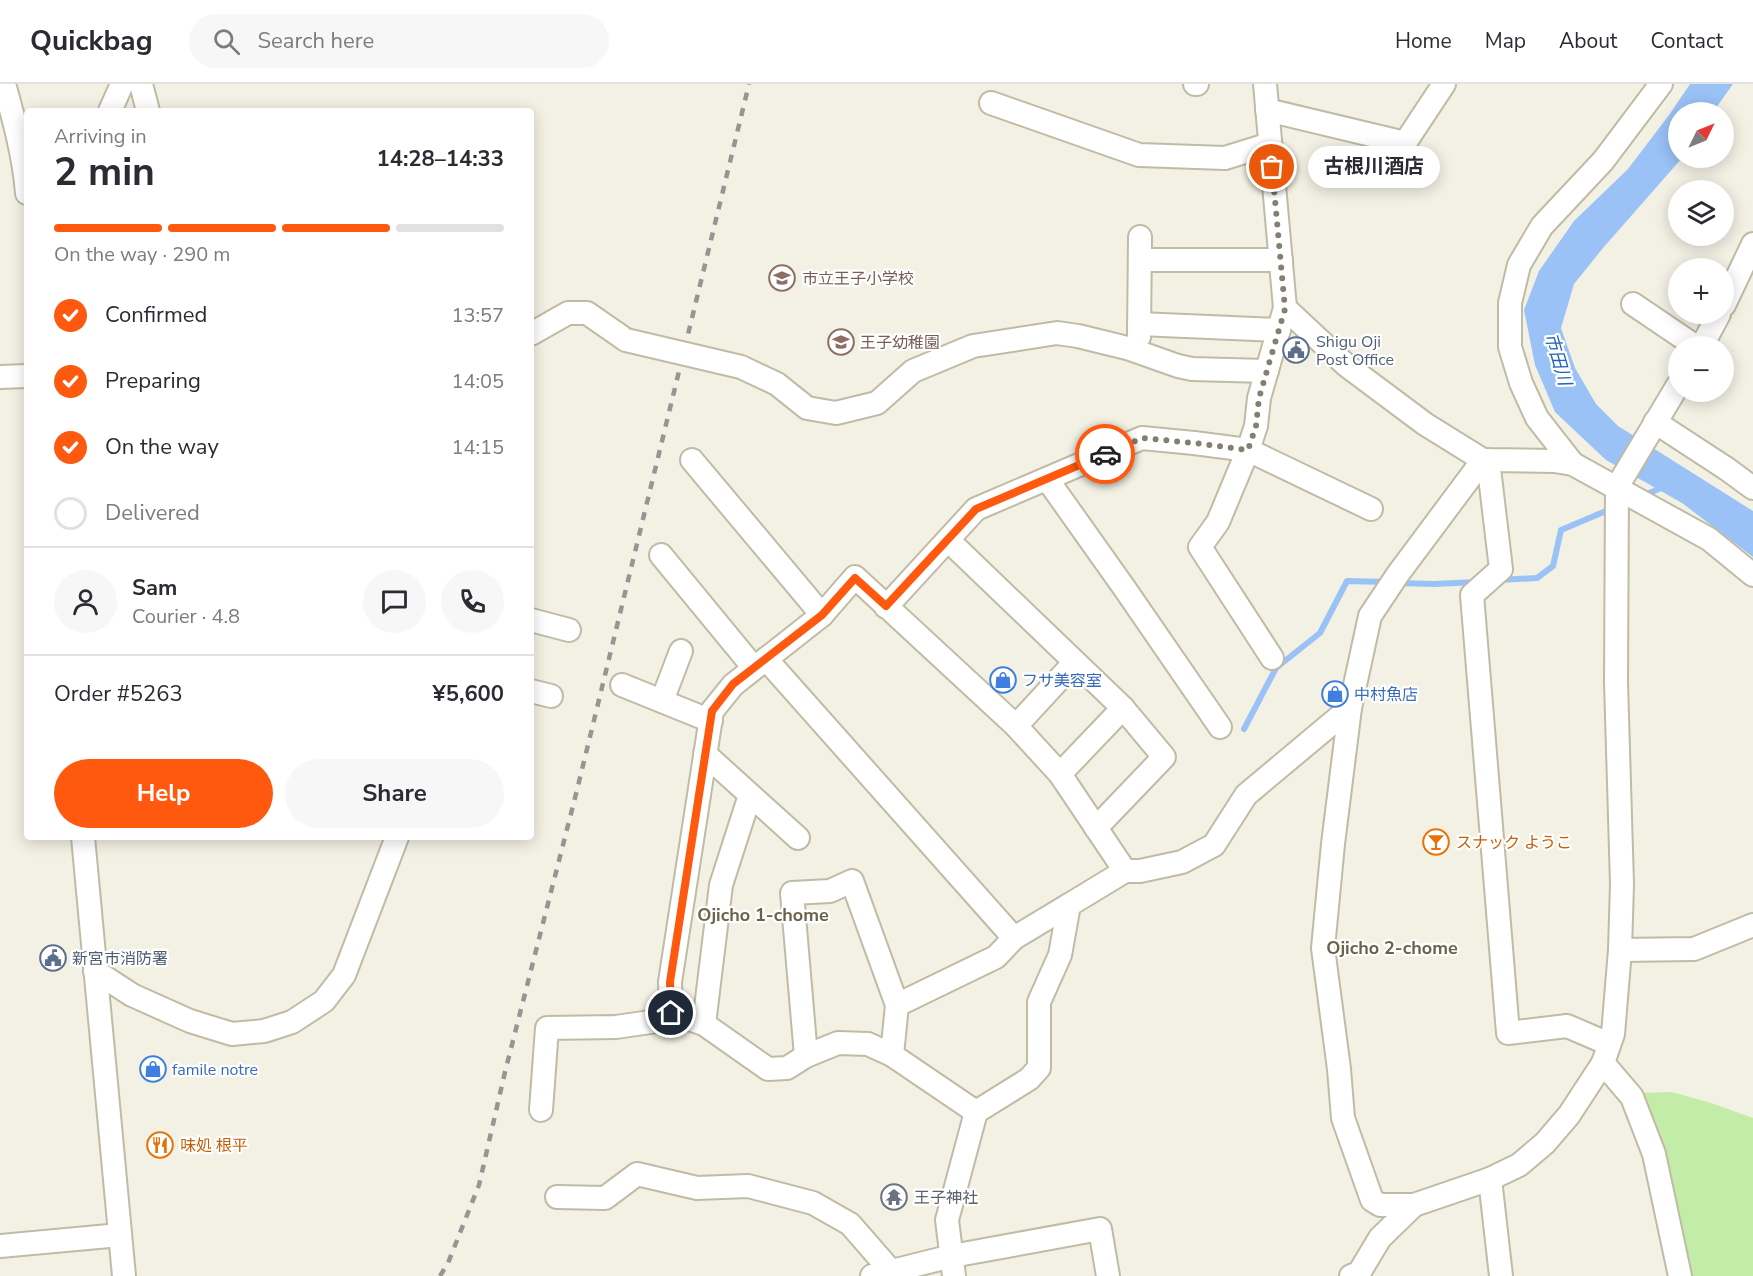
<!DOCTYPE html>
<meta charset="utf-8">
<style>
body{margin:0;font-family:"Nunito Sans","Noto Sans JP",sans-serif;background:#f7f7f7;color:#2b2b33;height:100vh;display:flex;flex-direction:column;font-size:22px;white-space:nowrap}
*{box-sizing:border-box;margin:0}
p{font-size:20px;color:#7c7c81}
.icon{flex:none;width:33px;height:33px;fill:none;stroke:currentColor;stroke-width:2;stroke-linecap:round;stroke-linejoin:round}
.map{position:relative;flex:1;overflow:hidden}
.details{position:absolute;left:24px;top:24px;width:510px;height:732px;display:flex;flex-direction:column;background:#fff;border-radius:6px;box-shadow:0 3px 15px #0003}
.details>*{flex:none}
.needle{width:39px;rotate:47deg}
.fabs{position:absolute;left:1668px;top:18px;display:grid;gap:12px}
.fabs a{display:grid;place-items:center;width:66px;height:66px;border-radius:50%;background:#fff;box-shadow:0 3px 15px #0003;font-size:30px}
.pin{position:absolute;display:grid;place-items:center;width:51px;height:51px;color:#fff;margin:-26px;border:3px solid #fff;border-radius:50%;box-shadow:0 2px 6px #0007}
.courier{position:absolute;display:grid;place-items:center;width:60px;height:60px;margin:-30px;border:4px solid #ff580f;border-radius:50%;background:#fff;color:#222;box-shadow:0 2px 8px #0007}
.bubble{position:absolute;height:42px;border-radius:21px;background:#fff;box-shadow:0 3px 15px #0003;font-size:20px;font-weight:700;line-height:42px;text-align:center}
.summary em{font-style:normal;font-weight:700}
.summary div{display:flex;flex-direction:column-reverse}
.summary{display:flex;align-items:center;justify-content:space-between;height:102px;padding:0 30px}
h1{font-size:39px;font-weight:700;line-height:45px}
.bar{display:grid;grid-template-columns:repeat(4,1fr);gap:9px 6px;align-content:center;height:72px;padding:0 30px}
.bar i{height:8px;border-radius:4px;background:#e1e1e2}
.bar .active{background:#ff580f}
.bar p{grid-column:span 4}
.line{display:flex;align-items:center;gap:15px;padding:0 30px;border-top:2px solid #e1e1e2}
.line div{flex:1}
.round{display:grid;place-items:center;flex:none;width:63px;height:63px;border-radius:32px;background:#f7f7f7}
ol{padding:0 30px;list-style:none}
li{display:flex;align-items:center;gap:18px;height:66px}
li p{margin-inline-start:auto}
li .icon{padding:6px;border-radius:50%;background:#ff580f;color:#fff;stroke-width:4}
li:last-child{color:#7c7c81}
li i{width:33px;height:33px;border:3px solid #e1e1e2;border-radius:50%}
.primary-button{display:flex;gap:12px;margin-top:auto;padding:12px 30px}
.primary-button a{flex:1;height:69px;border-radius:36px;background:#ff580f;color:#fff;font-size:24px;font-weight:700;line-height:69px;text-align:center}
.primary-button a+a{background:#f7f7f7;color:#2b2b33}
header{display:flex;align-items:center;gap:36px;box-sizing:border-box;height:84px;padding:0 30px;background:#fff;border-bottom:2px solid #e1e1e2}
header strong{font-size:28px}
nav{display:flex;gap:33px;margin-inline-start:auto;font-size:21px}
.search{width:420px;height:54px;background:#f7f7f7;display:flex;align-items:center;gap:15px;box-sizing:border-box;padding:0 21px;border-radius:33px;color:#7c7c81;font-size:22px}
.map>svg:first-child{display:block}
</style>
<header>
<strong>Quickbag</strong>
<div class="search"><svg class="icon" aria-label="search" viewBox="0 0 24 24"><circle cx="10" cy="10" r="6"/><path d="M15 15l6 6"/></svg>Search here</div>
<nav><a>Home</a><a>Map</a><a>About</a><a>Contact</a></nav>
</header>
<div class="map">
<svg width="1753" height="1192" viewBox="0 0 1753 1192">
<rect width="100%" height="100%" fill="#f3f1e4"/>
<polygon fill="#c3eca8" points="1672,1008 1711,1019 1753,1034 1753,1192 1687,1192 1674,1108 1657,1058 1635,1009"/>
<polygon fill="#9ac2f6" points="1690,0 1733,0 1713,28 1678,28 1678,74 1682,74 1603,164 1574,200 1561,244 1575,284 1596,320 1618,342 1753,427 1753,473 1682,419 1606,376 1555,328 1535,281 1524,226 1539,187 1574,137 1628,85 1669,31"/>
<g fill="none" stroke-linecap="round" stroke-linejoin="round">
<g stroke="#9ac2f6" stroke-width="6">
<polyline points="1642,412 1666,402"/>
<polyline points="1499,496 1537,494 1553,482 1561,446 1613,424"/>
<polyline points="1398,499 1434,500 1477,498"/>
<polyline points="1244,645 1276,584 1320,549 1347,497 1387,498"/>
</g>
<g stroke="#c0bba5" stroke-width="26">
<g id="minor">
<path d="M 4,0 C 14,35 24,72 27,109"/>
<polyline points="141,0 148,27"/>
<polyline points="1195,0 1197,0"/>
<polyline points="1265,0 1285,224 1259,314 1256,342 1248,366 1218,438 1200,463 1272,574"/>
<polyline points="991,19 1139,71 1225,74 1270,60"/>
<polyline points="1267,26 1405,59 1444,0"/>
<polyline points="110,27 122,0"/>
<polyline points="1140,176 1281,176"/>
<polyline points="1633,220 1695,262"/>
<polyline points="1724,221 1753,160"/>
<polyline points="1285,224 1346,281 1425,340 1483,376 1554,377 1573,380 1709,455 1753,491"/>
<polyline points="1139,240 1279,246"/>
<polyline points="531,250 568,229 587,229 626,256"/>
<polyline points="1139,253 1140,153"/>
<polyline points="1702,262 1719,230"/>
<polyline points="741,283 777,300 807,324 836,329 877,319 913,287 973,262 1057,249 1078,252 1127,264 1178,282 1192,285 1267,287"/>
<polyline points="0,293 27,292"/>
<polyline points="1655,338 1727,385 1753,404"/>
<polyline points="692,376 822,531"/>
<polyline points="1483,376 1398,490 1370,532 1350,624 1333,760 1323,864 1339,985 1343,1034 1372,1116 1380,1121 1414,1121 1490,1095 1519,1081 1545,1059 1569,1031 1603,979 1613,950 1620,866 1622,800 1616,598 1617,403 1678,301"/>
<polyline points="1488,376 1501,485 1472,511 1508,949 1567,942 1609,960"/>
<polyline points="1573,380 1537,334 1521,299 1510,263 1510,219 1519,181 1542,142 1603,77 1661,0"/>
<polyline points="1047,395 1125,505 1220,643"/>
<polyline points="948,456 1123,624 1060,690"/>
<polyline points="661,471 754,584"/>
<polyline points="886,523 976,425 1142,354 1194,359 1248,366 1371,425"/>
<polyline points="531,536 569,546"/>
<polyline points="766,575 1014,854"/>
<polyline points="622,601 711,637"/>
<polyline points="531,607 551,612"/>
<polyline points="662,617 681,567"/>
<polyline points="1016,642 1075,578"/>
<polyline points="705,670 798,754"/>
<polyline points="1096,744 1164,673 1123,624"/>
<polyline points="83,753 124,1192"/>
<polyline points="1620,866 1694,865 1753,841"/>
<polyline points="95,887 132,911 190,937 232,950 264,947 292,938 324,917 344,891 397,753"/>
<polyline points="897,921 996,873 1014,854 1069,821"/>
<polyline points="671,929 670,898 712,627 733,601 822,531 855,493 1016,642 1060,690 1125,787"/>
<polyline points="671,929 704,940 768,985 787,984 806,972 838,959 868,960 892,971 976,1028"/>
<polyline points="704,940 721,801 750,711"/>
<polyline points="806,972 792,809 830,807 852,797 897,921 892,971"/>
<polyline points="1603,979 1632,1013 1654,1070 1680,1192"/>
<polyline points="541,1026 547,944 616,943 664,936 671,929"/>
<polyline points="1490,1095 1501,1192"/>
<polyline points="557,1113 605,1114 637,1090 697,1104 748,1102 813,1119 850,1140 891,1187"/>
<polyline points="0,1162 120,1151"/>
<polyline points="872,1192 952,1172 1100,1145 1108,1192"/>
<polyline points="954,1192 947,1136 976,1028 1029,995 1039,984 1039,918 1060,871 1069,821 1125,787 1140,787 1182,778 1214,761 1246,711 1350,624"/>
<polyline points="1351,1192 1359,1189 1380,1154 1414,1121"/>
</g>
</g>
<use href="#minor" stroke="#fff" stroke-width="22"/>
<polyline stroke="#959595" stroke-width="4.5" stroke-dasharray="8 8" stroke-linecap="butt" points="440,1192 448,1179 479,1101 505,988 577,706 749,0"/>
<g stroke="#c0bba5" stroke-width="26" stroke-linecap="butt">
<polyline id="minor-bridge" points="626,256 741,283"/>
</g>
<use href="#minor-bridge" stroke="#fff" stroke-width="22"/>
</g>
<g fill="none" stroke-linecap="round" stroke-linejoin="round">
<polyline stroke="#837f71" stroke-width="6" stroke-dasharray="0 10.8" points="1105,370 1142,354 1194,359 1248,366 1256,342 1259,314 1285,225 1272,83"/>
<polyline stroke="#ff580f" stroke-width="8" points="671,929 670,898 712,627 733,600 822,531 855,494 886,522 976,425 1105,370"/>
</g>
<defs>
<g id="school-ring" transform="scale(1.35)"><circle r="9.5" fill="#fff" stroke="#8d6e63" stroke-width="1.5"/><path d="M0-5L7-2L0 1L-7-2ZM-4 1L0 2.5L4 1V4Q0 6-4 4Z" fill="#8d6e63"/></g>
<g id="civic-ring" transform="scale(1.35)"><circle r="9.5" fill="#fff" stroke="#5c6f8a" stroke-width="1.5"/><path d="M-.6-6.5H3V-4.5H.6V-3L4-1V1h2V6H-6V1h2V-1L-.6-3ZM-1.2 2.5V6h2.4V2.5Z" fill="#5c6f8a"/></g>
<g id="shop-ring" transform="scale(1.35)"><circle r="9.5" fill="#fff" stroke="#3f7fe0" stroke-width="1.5"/><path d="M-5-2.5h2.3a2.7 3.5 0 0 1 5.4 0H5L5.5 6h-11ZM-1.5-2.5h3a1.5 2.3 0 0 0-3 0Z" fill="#3f7fe0"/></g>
<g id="bar-ring" transform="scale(1.35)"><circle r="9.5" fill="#fff" stroke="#e8710a" stroke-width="1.5"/><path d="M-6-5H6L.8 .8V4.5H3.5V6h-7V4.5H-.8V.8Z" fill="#e8710a"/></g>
<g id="restaurant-ring" transform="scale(1.35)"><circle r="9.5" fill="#fff" stroke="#e8710a" stroke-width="1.5"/><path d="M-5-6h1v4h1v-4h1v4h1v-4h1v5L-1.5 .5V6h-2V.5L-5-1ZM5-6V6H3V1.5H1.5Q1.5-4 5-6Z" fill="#e8710a"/></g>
<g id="temple-ring" transform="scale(1.35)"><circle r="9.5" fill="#fff" stroke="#6b7280" stroke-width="1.5"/><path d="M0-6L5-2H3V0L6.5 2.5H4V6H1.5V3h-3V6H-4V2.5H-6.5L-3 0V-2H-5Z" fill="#6b7280"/></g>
</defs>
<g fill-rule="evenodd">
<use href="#school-ring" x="782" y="194"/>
<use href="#school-ring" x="841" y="258"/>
<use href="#civic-ring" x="1296" y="266"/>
<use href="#shop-ring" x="1003" y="596"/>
<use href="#shop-ring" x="1335" y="610"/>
<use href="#bar-ring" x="1436" y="758"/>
<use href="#civic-ring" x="53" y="874"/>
<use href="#shop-ring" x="153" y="985"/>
<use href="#restaurant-ring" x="160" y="1061"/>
<use href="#temple-ring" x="894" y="1113"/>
</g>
<g text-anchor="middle" stroke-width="4.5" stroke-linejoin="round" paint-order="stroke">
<g font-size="16" fill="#785e54" stroke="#fff" text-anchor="start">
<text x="802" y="200">市立王子小学校</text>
<text x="860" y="264">王子幼稚園</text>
</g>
<g font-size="16" fill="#4e5e75" stroke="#fff" text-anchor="start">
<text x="1316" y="263">Shigu Oji<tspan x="1316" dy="18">Post Office</tspan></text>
<text x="72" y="880">新宮市消防署</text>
</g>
<g font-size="16" fill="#366cbe" stroke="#fff" text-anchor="start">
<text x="1022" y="602">フサ美容室</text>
<text x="1354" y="616">中村魚店</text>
<text x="172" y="991">famile notre</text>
</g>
<g font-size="16" fill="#c56008" stroke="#fff" text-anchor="start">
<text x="1456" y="764">スナック ようこ</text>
<text x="180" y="1067">味処 根平</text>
</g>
<g font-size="16" fill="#5b616d" stroke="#fff" text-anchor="start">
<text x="914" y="1119">王子神社</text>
</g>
<g font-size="18" font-style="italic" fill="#2364bb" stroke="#fff">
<text transform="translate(1558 275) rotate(74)" y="6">市田川</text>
</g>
<g font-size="18" font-weight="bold" fill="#6a6249" stroke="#fff">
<text x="763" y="837">Ojicho 1-chome</text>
<text x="1392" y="870">Ojicho 2-chome</text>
</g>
</g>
</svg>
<div class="fabs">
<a><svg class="needle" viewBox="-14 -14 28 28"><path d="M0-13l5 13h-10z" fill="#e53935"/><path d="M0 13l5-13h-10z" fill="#7c7c81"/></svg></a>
<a><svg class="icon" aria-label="layers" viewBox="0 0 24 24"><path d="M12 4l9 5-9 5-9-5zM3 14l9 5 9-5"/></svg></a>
<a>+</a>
<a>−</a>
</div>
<div class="pin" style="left:1272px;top:83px;background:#ea580c"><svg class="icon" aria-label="bag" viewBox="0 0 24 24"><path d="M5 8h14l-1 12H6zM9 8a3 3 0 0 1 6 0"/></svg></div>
<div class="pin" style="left:671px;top:929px;background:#1f2937"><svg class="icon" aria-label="home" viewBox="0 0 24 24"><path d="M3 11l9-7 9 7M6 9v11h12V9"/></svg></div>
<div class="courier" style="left:1105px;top:370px"><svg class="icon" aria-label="car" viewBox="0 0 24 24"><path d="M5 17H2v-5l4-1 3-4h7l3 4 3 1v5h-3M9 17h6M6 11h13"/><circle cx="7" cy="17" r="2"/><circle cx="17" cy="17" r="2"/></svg></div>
<div class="bubble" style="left:1308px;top:62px;width:132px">古根川酒店</div>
<section class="details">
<div class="summary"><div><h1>2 min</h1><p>Arriving in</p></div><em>14:28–14:33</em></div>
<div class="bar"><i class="active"></i><i class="active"></i><i class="active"></i><i></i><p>On the way · 290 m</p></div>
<ol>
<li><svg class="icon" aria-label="check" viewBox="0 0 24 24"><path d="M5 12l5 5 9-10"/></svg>Confirmed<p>13:57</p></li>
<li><svg class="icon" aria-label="check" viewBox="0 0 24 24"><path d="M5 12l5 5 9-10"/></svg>Preparing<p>14:05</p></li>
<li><svg class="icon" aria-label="check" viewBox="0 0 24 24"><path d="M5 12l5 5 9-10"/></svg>On the way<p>14:15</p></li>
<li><i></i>Delivered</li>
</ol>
<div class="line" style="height:108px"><a class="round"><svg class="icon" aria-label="person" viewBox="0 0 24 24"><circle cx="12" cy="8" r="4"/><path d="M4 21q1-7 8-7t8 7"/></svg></a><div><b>Sam</b><p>Courier · 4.8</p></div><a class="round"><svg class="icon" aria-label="chat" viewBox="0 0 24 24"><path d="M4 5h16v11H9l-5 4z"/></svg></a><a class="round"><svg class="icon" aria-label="phone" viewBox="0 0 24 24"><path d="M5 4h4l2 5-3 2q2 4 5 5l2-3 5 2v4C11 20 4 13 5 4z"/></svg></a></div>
<div class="line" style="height:78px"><div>Order #5263</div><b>¥5,600</b></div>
<div class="primary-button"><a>Help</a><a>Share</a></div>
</section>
</div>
